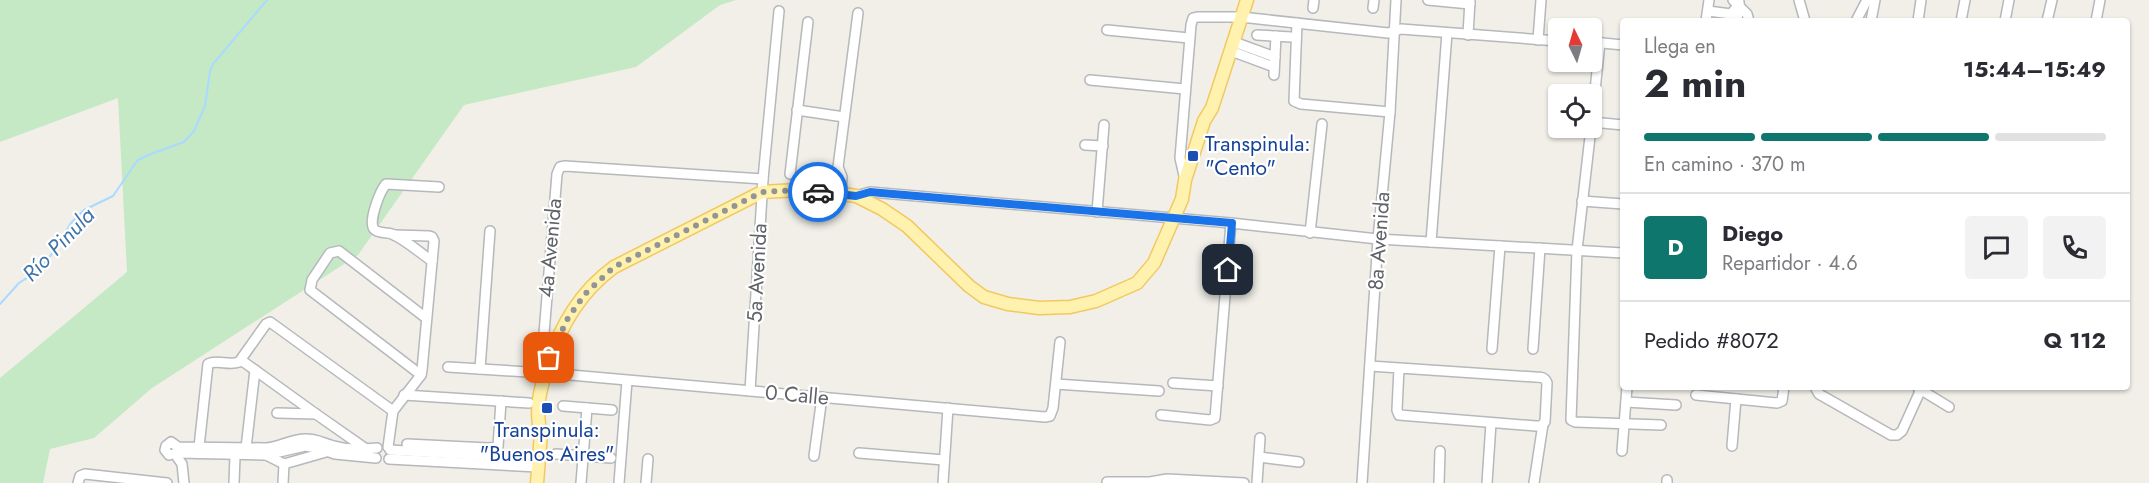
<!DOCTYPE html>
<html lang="es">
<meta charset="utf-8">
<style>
body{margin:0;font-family:Jost,sans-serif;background:#f2f2f3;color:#2b2b33;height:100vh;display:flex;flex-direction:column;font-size:22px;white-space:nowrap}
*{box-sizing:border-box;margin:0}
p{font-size:20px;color:#7c7c81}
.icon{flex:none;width:33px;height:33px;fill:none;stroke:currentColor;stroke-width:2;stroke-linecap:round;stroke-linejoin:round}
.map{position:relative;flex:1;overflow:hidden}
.drawer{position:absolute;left:1620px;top:18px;width:510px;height:372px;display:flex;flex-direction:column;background:#fff;border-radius:6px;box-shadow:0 2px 4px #0004}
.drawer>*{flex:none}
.needle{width:39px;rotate:355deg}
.controls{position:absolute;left:1548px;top:18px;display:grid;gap:12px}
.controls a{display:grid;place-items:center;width:54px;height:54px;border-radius:6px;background:#fff;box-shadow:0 2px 4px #0004;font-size:30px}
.pin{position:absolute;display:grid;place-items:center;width:51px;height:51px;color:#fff;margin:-26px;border-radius:12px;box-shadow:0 3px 9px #0006}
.courier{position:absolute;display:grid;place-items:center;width:60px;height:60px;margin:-30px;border:4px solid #1a73e8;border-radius:50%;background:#fff;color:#222;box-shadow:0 2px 8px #0007}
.headline em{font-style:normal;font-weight:700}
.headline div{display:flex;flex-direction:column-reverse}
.headline{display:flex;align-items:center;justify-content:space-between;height:102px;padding:0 24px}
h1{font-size:39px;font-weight:700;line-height:45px}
.bar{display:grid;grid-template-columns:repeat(4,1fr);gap:9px 6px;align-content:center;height:72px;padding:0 24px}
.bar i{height:8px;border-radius:4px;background:#e1e1e2}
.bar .active{background:#0f766e}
.bar p{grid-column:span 4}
.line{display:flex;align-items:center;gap:15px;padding:0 24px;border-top:2px solid #e1e1e2}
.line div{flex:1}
.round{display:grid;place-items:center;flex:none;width:63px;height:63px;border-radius:6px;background:#f2f2f3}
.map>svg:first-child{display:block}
</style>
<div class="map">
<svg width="2149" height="483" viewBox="0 0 2149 483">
<rect width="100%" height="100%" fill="#f1efe8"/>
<polygon fill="#c5e8c5" points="0,0 736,0 720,5 636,67 464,105 358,255 152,388 94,438 50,449 43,483 0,483 0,378 127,272 118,98 0,142"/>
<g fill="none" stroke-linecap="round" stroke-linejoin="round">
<polyline stroke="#aadaff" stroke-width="2" points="0,304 19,283 39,270 51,255 71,223 84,210 113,196 137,161 148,155 184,142 194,131 205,106 210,71 213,64 267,0"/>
<g stroke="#b5b8bc" stroke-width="12">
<g id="minor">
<polyline points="1428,0 1470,4"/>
<polyline points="1733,0 1747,14 1749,21"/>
<polyline points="1799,0 1805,21"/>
<polyline points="1313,8 1314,0"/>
<polyline points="1373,8 1374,0"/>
<polyline points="1708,11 1731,14 1739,4"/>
<polyline points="1706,21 1709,0"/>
<polyline points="1737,21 1739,2"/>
<polyline points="1856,21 1867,0"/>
<polyline points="1871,21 1875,0"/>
<polyline points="1918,21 1921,0"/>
<polyline points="1961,21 1965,0"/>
<polyline points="2005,21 2009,0"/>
<polyline points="2047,21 2052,0"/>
<polyline points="2096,21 2100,0"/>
<polyline points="1297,23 1294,101 1301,104 1390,112"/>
<polyline points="1107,30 1189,38"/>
<polyline points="1257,35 1291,37"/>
<polyline points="1468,35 1470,0"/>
<polyline points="1538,40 1541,0"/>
<polyline points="1234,42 1275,57"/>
<polyline points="1592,42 1623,45"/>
<polyline points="1231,51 1274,67"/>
<polyline points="1274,75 1276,36"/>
<polyline points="1090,80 1185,89"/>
<polyline points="797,110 844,117"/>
<polyline points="1592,120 1600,42"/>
<polyline points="1592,122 1623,125"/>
<polyline points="1591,128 1577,250 1571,420 1575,422 1661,425"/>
<polyline points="1085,145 1103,146"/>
<polyline points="838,167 842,177 841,194"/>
<polyline points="790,174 808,22"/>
<polyline points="1185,180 1180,158 1191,25 1193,18 1197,17 1241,17 1388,33 1401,29 1558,41"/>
<polyline points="830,192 833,175 838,167 858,13"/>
<polyline points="856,196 870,192 1231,223 1378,239 1623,253"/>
<polyline points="1582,201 1623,204"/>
<polyline points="1097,212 1104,125"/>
<polyline points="1310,233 1322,124"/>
<polyline points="1431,242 1447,33"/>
<path d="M 432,261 C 420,253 406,240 392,234 C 387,232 378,234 374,229 C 368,221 380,191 386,184 L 439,187"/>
<polyline points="1492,349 1500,246"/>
<polyline points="1533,349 1540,248"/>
<polyline points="241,360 316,414 366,449"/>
<path d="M 1370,366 L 1535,377 C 1541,377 1545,377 1547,383 L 1545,422 L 1541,426 L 1536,426 L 1399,415 L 1397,410 L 1399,368"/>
<polyline points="448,367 544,373"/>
<polyline points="480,369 490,231"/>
<polyline points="546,370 542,358 557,174 560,167 565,166 763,179"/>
<polyline points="548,373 1045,417 1050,416 1053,408 1060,342"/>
<polyline points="421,375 310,290 312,280 330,253 339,251 426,318"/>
<polyline points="1173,383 1218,386"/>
<polyline points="1056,384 1159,391"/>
<polyline points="1815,387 1819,394 1891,435 1897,435 1902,431 1922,387"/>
<polyline points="1918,388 1949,407"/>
<polyline points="750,391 763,179 779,11"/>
<polyline points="404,395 529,403"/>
<polyline points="1696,395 1777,403 1782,401 1784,387"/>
<polyline points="1626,402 1676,405"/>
<polyline points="563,406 612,410"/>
<polyline points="277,413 316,414"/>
<polyline points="1161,415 1210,420 1215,418 1231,223"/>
<polyline points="407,444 488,448 498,447 501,401"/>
<polyline points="1732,446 1736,399"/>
<path d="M 178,447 L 177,453 L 169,455 L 165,450 L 166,446 L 171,442 L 178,447 L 266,448 C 281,447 292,438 307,439 C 317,439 325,444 334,446 C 348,450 363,449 377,448"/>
<path d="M 199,447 L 208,364 C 217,359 229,366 239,362 L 266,324 L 270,322 L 393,411"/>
<polyline points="388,447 393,411 421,375 422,370 434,241 432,237 429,236 394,235"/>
<polyline points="246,448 255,370"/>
<polyline points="390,450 539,459"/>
<polyline points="1622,451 1627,387"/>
<polyline points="177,453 266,455 305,446 318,448 335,454 376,458"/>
<polyline points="859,453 944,460"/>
<polyline points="175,454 182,464 184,483"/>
<polyline points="556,454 611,458"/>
<polyline points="266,455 284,464 326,452"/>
<polyline points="814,456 822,397"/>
<polyline points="1259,457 1299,462"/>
<polyline points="389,459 538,467"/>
<polyline points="1107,482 1150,482 1167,479 1244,483"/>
<polyline points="78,483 80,476 85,474 167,483"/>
<polyline points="234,483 235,456"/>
<polyline points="283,483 284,464"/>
<polyline points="581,483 587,408"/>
<polyline points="619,483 627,381"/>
<polyline points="646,483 648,459"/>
<polyline points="943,483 948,408"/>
<polyline points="1257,483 1260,438"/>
<polyline points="1362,483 1378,239 1390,112 1396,0"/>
<polyline points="1439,483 1440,451"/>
<polyline points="1487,483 1491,423"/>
<polyline points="1534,483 1543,424"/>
<polyline points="1667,483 1667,480"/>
</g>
</g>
<g stroke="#f2c960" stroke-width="15">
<path id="major" d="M 537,483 L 541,433 C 534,410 541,386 548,365 C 560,326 581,291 614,267 L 762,192 L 797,190 L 830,192 L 856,196 L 882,209 L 907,226 L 969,286 L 984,297 L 1008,304 L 1039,308 L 1070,307 L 1096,301 L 1137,283 L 1154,263 L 1182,199 L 1185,180 L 1204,121 L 1212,108 L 1247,0"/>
</g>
<use href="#minor" stroke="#fff" stroke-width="9"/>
<use href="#major" stroke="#fff2af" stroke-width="12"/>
</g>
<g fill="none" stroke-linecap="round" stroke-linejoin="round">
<polyline stroke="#929495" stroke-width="6" stroke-dasharray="0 10.8" points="549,358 568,318 585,294 614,267 762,192 797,190 818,192"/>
<polyline stroke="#1a73e8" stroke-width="8" points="818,192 856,196 870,192 1232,223 1228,270"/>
</g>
<g fill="#1a4fb4" stroke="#fff" stroke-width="2">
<rect x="1187" y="150" width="12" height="12" rx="3"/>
<rect x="541" y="402" width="12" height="12" rx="3"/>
</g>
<g text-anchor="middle" stroke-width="4.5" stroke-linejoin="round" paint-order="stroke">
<g font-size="21" fill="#164399" stroke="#fff" text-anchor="start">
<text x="1205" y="151">Transpinula:<tspan x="1205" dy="24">"Cento"</tspan></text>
<text x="547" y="437" text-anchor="middle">Transpinula:<tspan x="547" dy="24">"Buenos Aires"</tspan></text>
</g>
<g font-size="21" fill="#5f6368" stroke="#fff">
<text transform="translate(1379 241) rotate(-86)" y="7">8a Avenida</text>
<text transform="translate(550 248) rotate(-85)" y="7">4a Avenida</text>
<text transform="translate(757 273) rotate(-87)" y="7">5a Avenida</text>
<text transform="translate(797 395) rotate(5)" y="7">0 Calle</text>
</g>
<g font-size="22" font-style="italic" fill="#4174aa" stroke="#fff">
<text transform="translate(58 244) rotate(-46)" y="8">Río Pinula</text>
</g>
</g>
</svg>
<div class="controls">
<a><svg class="needle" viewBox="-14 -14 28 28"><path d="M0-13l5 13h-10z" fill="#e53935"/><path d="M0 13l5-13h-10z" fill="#7c7c81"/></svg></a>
<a><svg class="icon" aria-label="locate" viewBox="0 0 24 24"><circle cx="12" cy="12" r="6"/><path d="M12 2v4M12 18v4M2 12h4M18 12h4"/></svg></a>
</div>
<div class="pin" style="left:549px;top:358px;background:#ea580c"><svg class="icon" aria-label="bag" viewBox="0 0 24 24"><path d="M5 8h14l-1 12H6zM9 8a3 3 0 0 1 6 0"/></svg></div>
<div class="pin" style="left:1228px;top:270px;background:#1f2937"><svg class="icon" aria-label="home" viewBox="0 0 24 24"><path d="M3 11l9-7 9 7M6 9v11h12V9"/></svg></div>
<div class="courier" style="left:818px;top:192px"><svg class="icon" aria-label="car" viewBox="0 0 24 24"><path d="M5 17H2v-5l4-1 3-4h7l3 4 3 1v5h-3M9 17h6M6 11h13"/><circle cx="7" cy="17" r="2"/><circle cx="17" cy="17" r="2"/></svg></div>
<section class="drawer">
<div class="headline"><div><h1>2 min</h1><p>Llega en</p></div><em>15:44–15:49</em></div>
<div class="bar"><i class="active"></i><i class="active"></i><i class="active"></i><i></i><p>En camino · 370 m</p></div>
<div class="line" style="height:108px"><b class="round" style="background:#0f766e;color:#fff">D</b><div><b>Diego</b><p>Repartidor · 4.6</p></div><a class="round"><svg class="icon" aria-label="chat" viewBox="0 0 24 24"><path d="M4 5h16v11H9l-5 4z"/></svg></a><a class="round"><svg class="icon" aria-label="phone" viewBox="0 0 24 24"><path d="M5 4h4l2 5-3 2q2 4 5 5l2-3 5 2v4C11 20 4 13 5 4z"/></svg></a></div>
<div class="line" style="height:78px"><div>Pedido #8072</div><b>Q 112</b></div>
</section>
</div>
